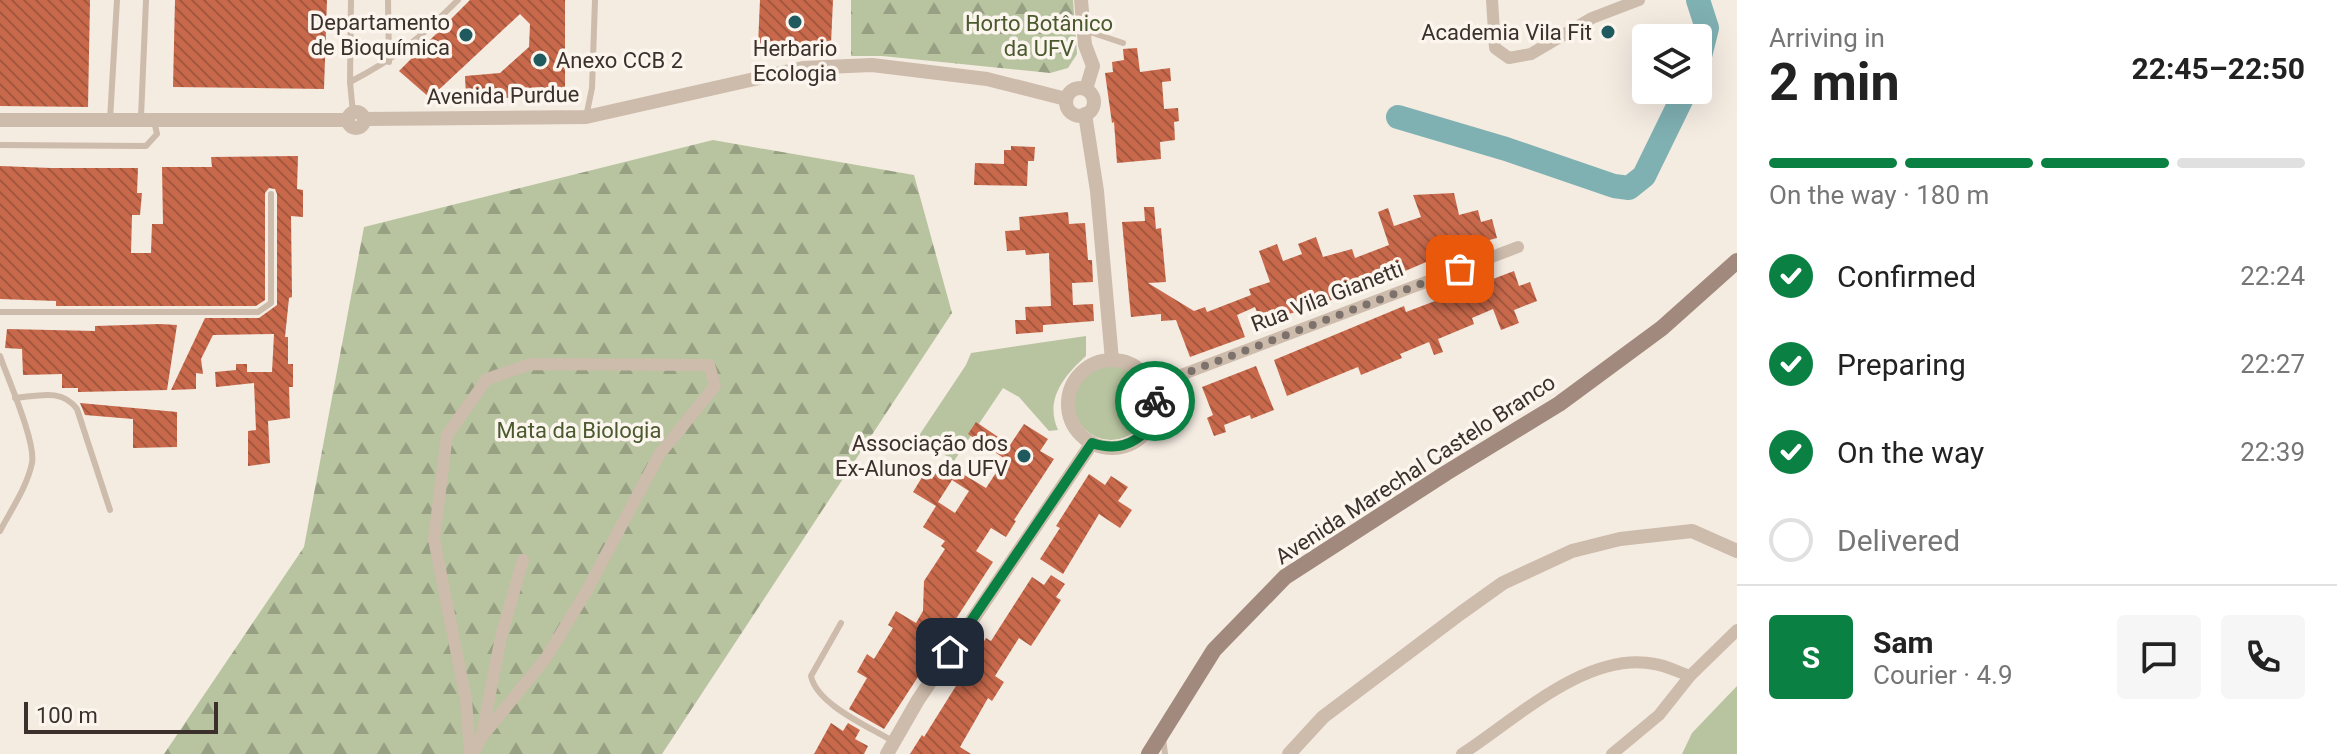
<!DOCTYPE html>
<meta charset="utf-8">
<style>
body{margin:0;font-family:Roboto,sans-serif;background:#f6f6f6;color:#222;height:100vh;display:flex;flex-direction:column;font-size:30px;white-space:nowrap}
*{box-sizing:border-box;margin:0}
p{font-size:26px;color:#767676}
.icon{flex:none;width:44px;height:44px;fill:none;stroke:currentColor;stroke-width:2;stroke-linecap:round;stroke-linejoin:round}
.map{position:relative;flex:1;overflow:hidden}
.side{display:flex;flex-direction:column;background:#fff;width:600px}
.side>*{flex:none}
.fabs{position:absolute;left:1632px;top:24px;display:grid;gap:16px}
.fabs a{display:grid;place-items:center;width:80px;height:80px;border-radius:8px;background:#fff;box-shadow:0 8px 32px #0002;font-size:40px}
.scale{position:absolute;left:24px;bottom:20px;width:194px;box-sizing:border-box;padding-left:8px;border:4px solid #3b302b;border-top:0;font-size:22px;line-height:28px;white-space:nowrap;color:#3b302b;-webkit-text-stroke:6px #fbf5ee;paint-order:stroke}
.pin{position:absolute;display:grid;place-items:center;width:68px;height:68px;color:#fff;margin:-34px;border-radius:16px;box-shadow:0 4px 12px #0006}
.courier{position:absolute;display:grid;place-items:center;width:80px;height:80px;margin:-40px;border:6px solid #0b8043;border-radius:50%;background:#fff;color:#222;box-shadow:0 2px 10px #0007}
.headline em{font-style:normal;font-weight:700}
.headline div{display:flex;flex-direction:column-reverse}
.headline{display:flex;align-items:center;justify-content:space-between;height:136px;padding:0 32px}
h1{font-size:52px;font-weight:700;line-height:60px}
.bar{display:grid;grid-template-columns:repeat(4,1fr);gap:12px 8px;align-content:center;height:96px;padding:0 32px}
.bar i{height:10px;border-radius:6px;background:#e0e0e0}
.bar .on{background:#0b8043}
.bar p{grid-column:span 4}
.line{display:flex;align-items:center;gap:20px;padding:0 32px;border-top:2px solid #e0e0e0}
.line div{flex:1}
.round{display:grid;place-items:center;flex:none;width:84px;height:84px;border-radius:8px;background:#f6f6f6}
ol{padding:0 32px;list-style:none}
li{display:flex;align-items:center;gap:24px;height:88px}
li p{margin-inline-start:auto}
li .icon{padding:8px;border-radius:50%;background:#0b8043;color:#fff;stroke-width:4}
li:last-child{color:#767676}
li i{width:44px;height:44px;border:4px solid #e0e0e0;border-radius:50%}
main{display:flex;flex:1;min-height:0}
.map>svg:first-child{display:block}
</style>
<main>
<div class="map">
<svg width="1737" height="754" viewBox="0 0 1737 754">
<defs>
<pattern id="forest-firs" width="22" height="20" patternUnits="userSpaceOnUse" patternTransform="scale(2)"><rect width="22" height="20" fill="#b8c4a0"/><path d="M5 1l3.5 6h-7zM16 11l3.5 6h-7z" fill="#97a083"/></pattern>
<pattern id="building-back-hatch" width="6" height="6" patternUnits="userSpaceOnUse" patternTransform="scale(2)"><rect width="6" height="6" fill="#c8694b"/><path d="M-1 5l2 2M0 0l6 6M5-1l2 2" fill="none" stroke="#a4573f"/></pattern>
</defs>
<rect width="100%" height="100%" fill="#f4ebe1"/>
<g fill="#b8c4a0">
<path d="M 1086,336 L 1086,356 C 1065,375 1044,399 1058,430 L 1049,431 L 1019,397 L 1003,388 L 954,461 L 918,437 L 966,365 L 971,353 Z"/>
<circle cx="1111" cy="403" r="37"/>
<polygon points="1737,686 1737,754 1682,754 1692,733"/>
</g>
<g fill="url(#forest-firs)">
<polygon points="851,0 1073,0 1077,54 1068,68 1050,73 882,56 851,56"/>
<polygon points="713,140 914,175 952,313 662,754 164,754 304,547 364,227"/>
</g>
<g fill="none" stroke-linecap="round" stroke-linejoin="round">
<g stroke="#7fb0b2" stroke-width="24">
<polyline points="1698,0 1707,28 1698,64"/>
<polyline points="1398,117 1506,149 1614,186 1629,188 1644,176 1686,90"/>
</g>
</g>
<g fill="url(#building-back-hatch)" fill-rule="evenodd">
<polygon points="0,0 90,0 88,107 0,106"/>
<polygon points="175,0 327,0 324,89 173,87"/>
<polygon points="470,0 565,0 565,99 466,97 465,76 500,73 529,47 530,24 520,14 430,98 399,71"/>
<polygon points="760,0 833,0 831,44 758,45"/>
<polygon points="1137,48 1140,72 1170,68 1171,81 1162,82 1164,109 1178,108 1179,121 1174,122 1175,140 1160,142 1161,159 1117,163 1114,122 1112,123 1105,73 1113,72 1112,62 1124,60 1123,49"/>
<polygon points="1011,146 1035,147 1034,161 1028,161 1027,186 974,185 975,163 1004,164 1004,150 1011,150"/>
<polygon points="298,156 297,189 303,190 303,217 291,216 292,297 289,298 285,337 288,337 288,364 293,364 293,387 289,387 290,418 268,421 270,463 248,466 248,431 256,430 254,383 216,387 215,372 236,370 236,364 247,364 247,372 272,372 274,334 213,335 201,359 203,374 196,373 196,389 171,390 205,318 259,318 277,305 277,194 275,189 269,188 265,193 265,300 256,306 56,306 56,301 0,299 0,166 51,168 138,168 137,193 142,193 140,215 132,215 131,253 151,253 152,224 163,224 162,167 212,167 211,157"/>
<polygon points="1454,193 1459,215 1478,210 1481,222 1492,219 1497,238 1459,248 1356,292 1280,317 1281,321 1263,328 1255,307 1237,315 1245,337 1190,357 1176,320 1161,321 1161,314 1131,317 1122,222 1145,221 1144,207 1154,207 1156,229 1161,228 1166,282 1148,283 1194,311 1205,307 1207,312 1251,295 1249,289 1270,282 1259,251 1277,244 1283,261 1302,254 1298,244 1316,237 1323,257 1352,249 1355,258 1389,245 1378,212 1388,208 1394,226 1421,217 1413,195"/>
<polygon points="1068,212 1069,224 1085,223 1088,260 1092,260 1093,282 1072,283 1073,305 1093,304 1094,321 1043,325 1043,332 1016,334 1015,320 1026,320 1025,307 1051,306 1049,253 1026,255 1025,250 1007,251 1005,231 1020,230 1019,217"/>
<polygon points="1514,271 1519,286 1530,282 1537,301 1514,310 1519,323 1501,330 1493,309 1472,318 1474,324 1438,339 1443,352 1434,355 1429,342 1400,354 1402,358 1361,375 1358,367 1287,396 1274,360 1404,306 1406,312"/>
<polygon points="160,324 177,325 167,390 78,392 78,388 62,388 62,374 23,375 22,349 5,348 7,329 95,331 95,326"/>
<polygon points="1256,366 1274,410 1251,419 1250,415 1224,425 1226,432 1214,436 1207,418 1213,415 1202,387"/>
<polygon points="80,403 177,412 177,447 133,448 133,419 85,415"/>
<path d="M 976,422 L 1010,445 L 1024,424 L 1048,439 L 1040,451 L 1054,459 L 1014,520 L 1016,521 L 1006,537 L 991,528 L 976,551 L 993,562 L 884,729 L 849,709 L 867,678 L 857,672 L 867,654 L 874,659 L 893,628 L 888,625 L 896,611 L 916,623 L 923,611 L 924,581 L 945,549 L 941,546 L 945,541 L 923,527 L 936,506 L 913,492 L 924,474 L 932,479 L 943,462 L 986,488 L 1005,459 L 968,434 ZM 952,480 L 969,491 L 955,513 L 938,502 Z"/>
<polygon points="1089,474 1105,485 1111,476 1128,487 1118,501 1132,510 1120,528 1099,514 1063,574 1040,559 1060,528 1056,526"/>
<polygon points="1051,575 1065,584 1056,597 1061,600 1031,646 1019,638 995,676 1004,682 992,701 988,698 960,747 971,754 910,754 922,735 924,737 986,638 991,641 1032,577 1044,585"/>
<polygon points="831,723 843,731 848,723 860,730 855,739 868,746 864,754 814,754"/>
</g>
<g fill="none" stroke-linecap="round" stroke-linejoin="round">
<g stroke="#cdbbac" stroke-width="6">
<polyline points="351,0 350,82 353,113"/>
<polyline points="388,0 389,62"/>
<polyline points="1084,30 1123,43"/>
<path d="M 350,82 C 398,57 420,38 458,0"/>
<polyline points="141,117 146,0"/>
<polyline points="586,117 592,88 595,0"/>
<polyline points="110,120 117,0"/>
<polyline points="0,145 146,146 157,134 154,121"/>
<polyline points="0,312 258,312 271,303 271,194"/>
<path d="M 0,356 C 8,379 36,442 32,463 C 27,487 11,510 0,531"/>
<path d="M 15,398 C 38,396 62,388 77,409 L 110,510"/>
<path d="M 841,623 L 811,676 C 817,705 870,727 894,742"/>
<polyline points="1163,738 1165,754"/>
</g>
<g stroke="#cdbbac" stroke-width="12">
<polyline points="1492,0 1495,48 1509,58 1531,54 1592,18 1639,0"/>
<polyline points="1152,386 1518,247"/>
<polyline points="482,735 501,637 523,560"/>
<polyline points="470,754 466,700 434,539 447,435 487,379 531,364 709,365 715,386 659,455 586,592 546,658 481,738 473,754"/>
<path d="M 1462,754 C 1515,720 1587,650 1655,664 C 1667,666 1678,672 1690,676"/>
<polyline points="1612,754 1659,715 1690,676 1737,630"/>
</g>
<g stroke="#cdbbac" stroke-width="14">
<polyline points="1081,0 1085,45 1093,66 1086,89"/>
<circle cx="1080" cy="102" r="14"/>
<circle cx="356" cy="120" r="8"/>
<polyline points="1085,114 1097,191 1112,360"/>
<polyline points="364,119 586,117 803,68 872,65 987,79 1066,99"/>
<polyline points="0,120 348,120"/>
<circle cx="1112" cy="404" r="44"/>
<polyline points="887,754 918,700 1092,443"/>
<polyline points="1289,754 1323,717 1461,613 1503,583 1572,551 1620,539 1692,531 1737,551"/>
</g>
<polyline stroke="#a18a7d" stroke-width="16" points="1149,754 1214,650 1285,577 1446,473 1559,404 1662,328 1737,261"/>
</g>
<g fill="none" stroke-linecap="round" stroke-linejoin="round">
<polyline stroke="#7c716b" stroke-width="8" stroke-dasharray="0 14.4" points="1155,401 1152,386 1460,269"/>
<path stroke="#0b8043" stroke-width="10" d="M 950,652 L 1092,443 C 1125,454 1154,437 1155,401"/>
</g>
<g fill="#1f5a5e" stroke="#fbf5ee" stroke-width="3">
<circle cx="795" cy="22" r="8"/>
<circle cx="1608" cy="32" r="8"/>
<circle cx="466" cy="35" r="8"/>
<circle cx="540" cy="60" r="8"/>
<circle cx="1024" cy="456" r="8"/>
</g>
<g text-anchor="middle" stroke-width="7" stroke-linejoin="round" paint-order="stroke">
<g font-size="22" fill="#3b302b" stroke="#fbf5ee" text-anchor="end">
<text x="450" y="30">Departamento<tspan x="450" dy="25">de Bioquímica</tspan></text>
<text x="1592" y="40">Academia Vila Fit</text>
<text x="795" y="56" text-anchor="middle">Herbario<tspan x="795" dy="25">Ecologia</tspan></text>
<text x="556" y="68" text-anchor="start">Anexo CCB 2</text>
<text x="1008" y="451">Associação dos<tspan x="1008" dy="25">Ex-Alunos da UFV</tspan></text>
</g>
<g font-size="22" fill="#4a5a2e" stroke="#fbf5ee">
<text x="1039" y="31">Horto Botânico<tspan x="1039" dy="25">da UFV</tspan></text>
<text x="579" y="438">Mata da Biologia</text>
</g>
<g font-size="22" fill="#3b302b" stroke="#fbf5ee">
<text transform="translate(503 95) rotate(-1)" y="8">Avenida Purdue</text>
<text transform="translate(1327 296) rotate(-21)" y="8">Rua Vila Gianetti</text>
<text transform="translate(1415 469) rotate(-33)" y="8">Avenida Marechal Castelo Branco</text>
</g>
</g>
</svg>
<div class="fabs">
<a><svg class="icon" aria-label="layers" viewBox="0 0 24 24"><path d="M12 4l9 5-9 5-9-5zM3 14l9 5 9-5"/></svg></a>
</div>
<div class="scale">100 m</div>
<div class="pin" style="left:1460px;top:269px;background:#ea580c"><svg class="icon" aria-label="bag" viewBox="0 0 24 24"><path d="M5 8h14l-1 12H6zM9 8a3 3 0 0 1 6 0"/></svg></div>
<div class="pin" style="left:950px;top:652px;background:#1f2937"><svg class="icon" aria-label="home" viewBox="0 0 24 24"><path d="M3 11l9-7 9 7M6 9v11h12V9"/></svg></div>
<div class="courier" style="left:1155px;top:401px"><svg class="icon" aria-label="bike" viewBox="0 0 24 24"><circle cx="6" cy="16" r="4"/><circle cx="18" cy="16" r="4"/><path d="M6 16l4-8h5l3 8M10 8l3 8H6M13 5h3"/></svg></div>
</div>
<section class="side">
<div class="headline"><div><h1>2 min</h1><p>Arriving in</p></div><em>22:45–22:50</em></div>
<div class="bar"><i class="on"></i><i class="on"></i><i class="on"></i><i></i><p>On the way · 180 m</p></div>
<ol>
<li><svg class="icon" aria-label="check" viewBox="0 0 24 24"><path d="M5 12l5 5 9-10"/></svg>Confirmed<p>22:24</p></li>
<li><svg class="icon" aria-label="check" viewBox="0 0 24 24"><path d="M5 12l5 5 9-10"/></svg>Preparing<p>22:27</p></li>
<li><svg class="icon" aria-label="check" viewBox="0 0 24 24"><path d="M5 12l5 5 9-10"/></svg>On the way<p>22:39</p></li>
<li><i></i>Delivered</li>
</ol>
<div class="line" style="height:144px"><b class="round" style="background:#0b8043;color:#fff">S</b><div><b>Sam</b><p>Courier · 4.9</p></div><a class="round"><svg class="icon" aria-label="chat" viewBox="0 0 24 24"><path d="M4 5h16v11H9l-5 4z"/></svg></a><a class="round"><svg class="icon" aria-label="phone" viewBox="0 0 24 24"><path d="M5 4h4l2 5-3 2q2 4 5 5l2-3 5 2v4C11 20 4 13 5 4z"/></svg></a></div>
</section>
</main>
